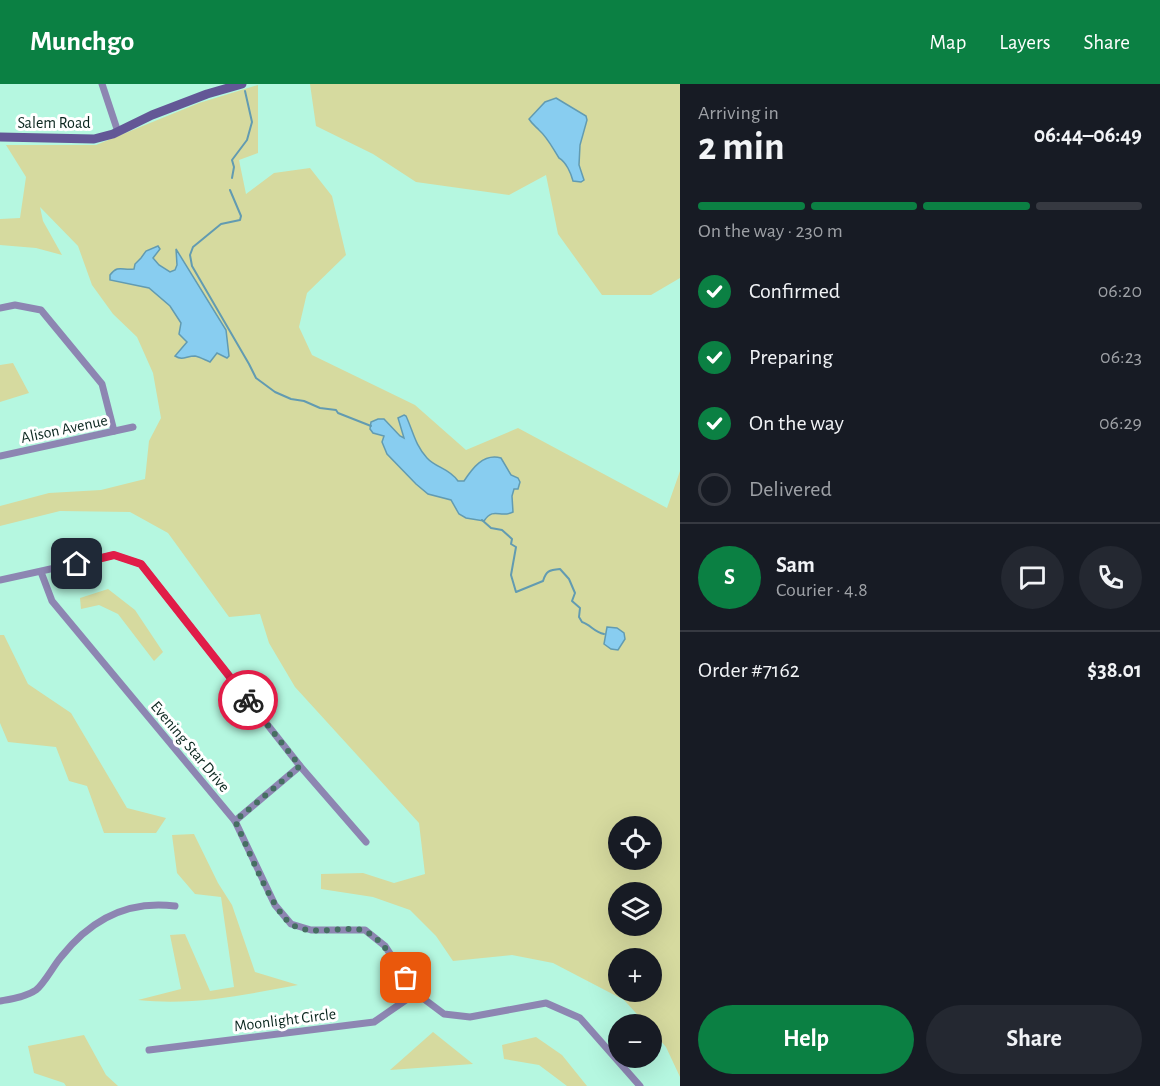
<!DOCTYPE html>
<meta charset="utf-8">
<style>
body{margin:0;font-family:"Alegreya Sans",sans-serif;background:#242831;color:#f1f3f6;height:100vh;display:flex;flex-direction:column;font-size:22px;white-space:nowrap}
*{box-sizing:border-box;margin:0}
p{font-size:20px;color:#9ea1a6}
.icon{flex:none;width:33px;height:33px;fill:none;stroke:currentColor;stroke-width:2;stroke-linecap:round;stroke-linejoin:round}
.map{position:relative;flex:1;overflow:hidden}
.details{display:flex;flex-direction:column;background:#171b24;width:480px}
.details>*{flex:none}
.fabs{position:absolute;left:608px;top:732px;display:grid;gap:12px}
.fabs a{display:grid;place-items:center;width:54px;height:54px;border-radius:50%;background:#171b24;box-shadow:0 6px 24px #0002;font-size:30px}
.pin{position:absolute;display:grid;place-items:center;width:51px;height:51px;color:#fff;margin:-26px;border-radius:12px;box-shadow:0 3px 9px #0006}
.courier{position:absolute;display:grid;place-items:center;width:60px;height:60px;margin:-30px;border:4px solid #e11d48;border-radius:50%;background:#fff;color:#222;box-shadow:0 2px 8px #0007}
.summary em{font-style:normal;font-weight:700}
.summary div{display:flex;flex-direction:column-reverse}
.summary{display:flex;align-items:center;justify-content:space-between;height:102px;padding:0 18px}
h1{font-size:39px;font-weight:700;line-height:45px}
.bar{display:grid;grid-template-columns:repeat(4,1fr);gap:9px 6px;align-content:center;height:72px;padding:0 18px}
.bar i{height:8px;border-radius:4px;background:#363941}
.bar .active{background:#0b8043}
.bar p{grid-column:span 4}
.line{display:flex;align-items:center;gap:15px;padding:0 18px;border-top:2px solid #363941}
.line div{flex:1}
.round{display:grid;place-items:center;flex:none;width:63px;height:63px;border-radius:32px;background:#242831}
ol{padding:0 18px;list-style:none}
li{display:flex;align-items:center;gap:18px;height:66px}
li p{margin-inline-start:auto}
li .icon{padding:6px;border-radius:50%;background:#0b8043;color:#fff;stroke-width:4}
li:last-child{color:#9ea1a6}
li i{width:33px;height:33px;border:3px solid #363941;border-radius:50%}
.action{display:flex;gap:12px;margin-top:auto;padding:12px 18px}
.action a{flex:1;height:69px;border-radius:36px;background:#0b8043;color:#fff;font-size:24px;font-weight:700;line-height:69px;text-align:center}
.action a+a{background:#242831;color:#f1f3f6}
header{display:flex;align-items:center;gap:36px;box-sizing:border-box;height:84px;padding:0 30px;background:#0b8043;color:#fff}
header strong{font-size:28px}
nav{display:flex;gap:33px;margin-inline-start:auto;font-size:21px}
main{display:flex;flex:1;min-height:0}
.map>svg:first-child{display:block}
</style>
<header>
<strong>Munchgo</strong>
<nav><a>Map</a><a>Layers</a><a>Share</a></nav>
</header>
<main>
<div class="map">
<svg width="680" height="1002" viewBox="0 0 680 1002">
<rect width="100%" height="100%" fill="#b5f7e0"/>
<g fill="#d6da9f" fill-rule="evenodd">
<polygon points="310,0 680,0 680,194 651,211 602,211 558,150 546,91 509,111 416,98 373,70 316,42"/>
<path d="M 258,1 L 258,69 L 239,76 L 246,110 L 274,89 L 310,84 L 332,112 L 346,171 L 307,209 L 299,243 L 312,271 L 415,321 L 466,366 L 518,344 L 667,424 L 680,387 L 680,993 L 666,963 L 651,946 L 651,940 L 646,940 L 624,916 L 553,879 L 512,871 L 453,877 L 436,852 L 410,826 L 373,813 L 321,805 L 321,790 L 363,789 L 394,799 L 425,790 L 419,739 L 295,603 L 269,559 L 260,530 L 229,533 L 168,449 L 130,428 L 60,427 L 0,442 L 0,422 L 49,409 L 101,406 L 145,395 L 149,357 L 161,334 L 153,289 L 137,253 L 113,230 L 92,201 L 78,162 L 40,123 L 43,137 L 62,171 L 36,164 L 0,161 L 0,135 L 20,134 L 26,93 L 6,61 L 96,61 L 199,19 ZM 618,742 L 651,742 L 651,776 L 618,776 ZM 618,808 L 651,808 L 651,842 L 618,842 ZM 618,874 L 651,874 L 651,908 L 618,908 Z"/>
<polygon points="13,279 29,309 0,318 0,281"/>
<polygon points="108,505 135,526 163,568 154,577 118,530 99,521 81,525 80,514"/>
<polygon points="0,551 4,551 28,600 71,629 127,724 166,734 156,749 104,749 87,702 69,697 56,663 8,658 0,639"/>
<path d="M 194,750 L 218,799 L 232,821 L 255,888 L 298,901 C 243,911 194,922 138,916 L 181,905 L 170,851 L 185,850 L 210,907 L 234,903 L 221,813 L 195,810 L 177,789 L 172,751 Z"/>
<polygon points="433,948 473,980 390,986"/>
<polygon points="84,951 106,991 118,1002 66,1002 64,999 34,989 28,962"/>
<polygon points="536,953 562,971 587,1002 567,1002 539,981 504,975 502,961"/>
</g>
<g fill="#88cdf0" stroke="#629bb1" stroke-width="1.5">
<path d="M 556,14 L 586,32 L 587,36 L 580,61 L 579,81 L 584,96 L 581,98 L 573,97 C 571,89 566,78 559,74 C 553,65 548,54 539,46 C 535,42 532,40 529,35 L 545,18 Z"/>
<path d="M 158,162 L 160,165 L 153,174 L 159,181 L 170,188 L 175,186 L 177,181 L 176,165 L 226,246 L 229,272 L 227,274 L 217,269 L 210,278 C 205,276 200,273 195,272 C 186,272 183,277 175,272 L 187,258 L 179,250 L 181,239 L 170,222 L 149,204 L 110,196 L 110,191 C 118,180 123,187 134,185 L 135,180 L 141,174 L 146,167 Z"/>
<path d="M 404,331 L 406,332 C 413,347 415,361 427,374 C 436,384 449,384 458,397 L 464,397 C 472,385 483,369 501,374 L 511,391 L 518,394 L 520,398 L 518,405 L 514,405 L 512,412 L 513,428 C 500,435 494,422 484,437 L 466,434 L 459,430 L 451,416 L 428,410 L 416,400 L 387,370 L 382,358 L 384,352 L 373,349 L 370,345 L 371,338 L 378,335 L 384,335 L 400,352 L 404,354 L 398,334 Z"/>
<polygon points="607,543 617,544 624,549 625,555 618,566 611,565 604,560"/>
</g>
<g fill="none" stroke-linecap="round" stroke-linejoin="round">
<g stroke="#629bb1" stroke-width="2">
<polyline points="232,94 234,83 232,76 247,56 252,38 245,7"/>
<polyline points="230,106 241,132 240,136 221,140 193,163 190,171 192,182 249,280 256,294 275,308 291,315 304,317 320,324 336,326 338,329 371,342"/>
<path d="M 482,436 L 491,444 L 502,446 L 512,455 L 511,460 L 516,463 L 511,491 L 516,508 L 543,497 C 546,487 549,486 560,485 L 569,495 L 575,509 L 572,517 L 580,524 L 579,533 L 582,538 C 591,541 594,548 604,550"/>
</g>
<g stroke="#8d86b2" stroke-width="7">
<polyline points="102,0 118,48"/>
<polyline points="0,224 15,221 41,226 102,300 114,347"/>
<polyline points="0,372 133,343"/>
<polyline points="41,488 52,517 235,737 275,821 291,840 311,846 365,846 385,862 416,909 444,930 470,933 546,919 580,934 640,1002"/>
<polyline points="0,496 114,471 141,480 300,682 366,758"/>
<polyline points="235,737 300,682"/>
<path d="M 0,917 C 11,915 26,913 36,906 C 44,900 54,881 61,873 C 90,836 128,816 175,822"/>
<polyline points="149,966 374,938 416,909"/>
</g>
<polyline stroke="#635796" stroke-width="9" points="0,53 94,55 113,50 152,31 207,10 242,0"/>
</g>
<g fill="none" stroke-linecap="round" stroke-linejoin="round">
<path stroke="#466f62" stroke-width="6" stroke-dasharray="0 10.8" d="M 248,616 L 300,682 L 235,737 C 247,761 270,823 290,839 C 310,855 351,839 367,848 C 385,859 394,876 406,894"/>
<polyline stroke="#e11d48" stroke-width="8" points="77,480 114,471 141,480 248,616"/>
</g>
<g text-anchor="middle" stroke-width="6" stroke-linejoin="round" paint-order="stroke">
<g font-size="16" fill="#0a261e" stroke="#fff">
<text x="54" y="44">Salem Road</text>
<text transform="translate(64 344) rotate(-12)" y="6">Alison Avenue</text>
<text transform="translate(191 662) rotate(50)" y="6">Evening Star Drive</text>
<text transform="translate(285 935) rotate(-7)" y="6">Moonlight Circle</text>
</g>
</g>
</svg>
<div class="fabs">
<a><svg class="icon" aria-label="locate" viewBox="0 0 24 24"><circle cx="12" cy="12" r="6"/><path d="M12 2v4M12 18v4M2 12h4M18 12h4"/></svg></a>
<a><svg class="icon" aria-label="layers" viewBox="0 0 24 24"><path d="M12 4l9 5-9 5-9-5zM3 14l9 5 9-5"/></svg></a>
<a>+</a>
<a>−</a>
</div>
<div class="pin" style="left:406px;top:894px;background:#ea580c"><svg class="icon" aria-label="bag" viewBox="0 0 24 24"><path d="M5 8h14l-1 12H6zM9 8a3 3 0 0 1 6 0"/></svg></div>
<div class="pin" style="left:77px;top:480px;background:#1f2937"><svg class="icon" aria-label="home" viewBox="0 0 24 24"><path d="M3 11l9-7 9 7M6 9v11h12V9"/></svg></div>
<div class="courier" style="left:248px;top:616px"><svg class="icon" aria-label="bike" viewBox="0 0 24 24"><circle cx="6" cy="16" r="4"/><circle cx="18" cy="16" r="4"/><path d="M6 16l4-8h5l3 8M10 8l3 8H6M13 5h3"/></svg></div>
</div>
<section class="details">
<div class="summary"><div><h1>2 min</h1><p>Arriving in</p></div><em>06:44–06:49</em></div>
<div class="bar"><i class="active"></i><i class="active"></i><i class="active"></i><i></i><p>On the way · 230 m</p></div>
<ol>
<li><svg class="icon" aria-label="check" viewBox="0 0 24 24"><path d="M5 12l5 5 9-10"/></svg>Confirmed<p>06:20</p></li>
<li><svg class="icon" aria-label="check" viewBox="0 0 24 24"><path d="M5 12l5 5 9-10"/></svg>Preparing<p>06:23</p></li>
<li><svg class="icon" aria-label="check" viewBox="0 0 24 24"><path d="M5 12l5 5 9-10"/></svg>On the way<p>06:29</p></li>
<li><i></i>Delivered</li>
</ol>
<div class="line" style="height:108px"><b class="round" style="background:#0b8043;color:#fff">S</b><div><b>Sam</b><p>Courier · 4.8</p></div><a class="round"><svg class="icon" aria-label="chat" viewBox="0 0 24 24"><path d="M4 5h16v11H9l-5 4z"/></svg></a><a class="round"><svg class="icon" aria-label="phone" viewBox="0 0 24 24"><path d="M5 4h4l2 5-3 2q2 4 5 5l2-3 5 2v4C11 20 4 13 5 4z"/></svg></a></div>
<div class="line" style="height:78px"><div>Order #7162</div><b>$38.01</b></div>
<div class="action"><a>Help</a><a>Share</a></div>
</section>
</main>
